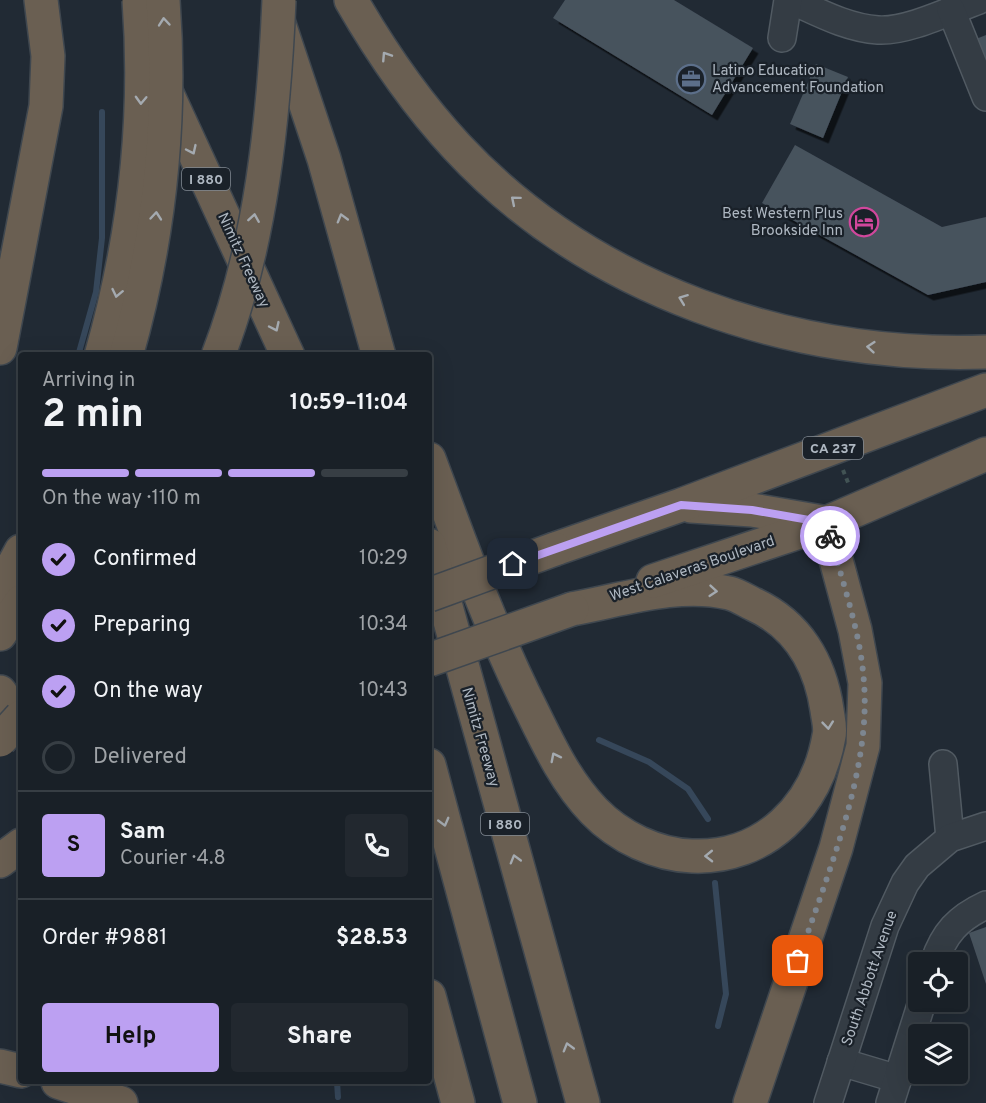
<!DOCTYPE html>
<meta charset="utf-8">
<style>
body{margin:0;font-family:Overpass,sans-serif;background:#22282f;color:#f1f3f6;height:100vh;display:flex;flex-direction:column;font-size:22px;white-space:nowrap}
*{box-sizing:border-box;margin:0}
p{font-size:20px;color:#9fa3a7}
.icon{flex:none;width:33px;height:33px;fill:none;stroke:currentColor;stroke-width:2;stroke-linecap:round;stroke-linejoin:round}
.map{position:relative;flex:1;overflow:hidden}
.sheet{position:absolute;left:18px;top:352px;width:414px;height:732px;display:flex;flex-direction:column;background:#192027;border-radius:6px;box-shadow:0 6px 24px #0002,0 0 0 2px #373e44}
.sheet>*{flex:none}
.buttons{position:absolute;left:908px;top:952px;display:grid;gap:12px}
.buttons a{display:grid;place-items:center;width:60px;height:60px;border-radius:6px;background:#192027;box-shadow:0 6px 24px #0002,0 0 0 2px #373e44;font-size:30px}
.pin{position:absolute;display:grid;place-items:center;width:51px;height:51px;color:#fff;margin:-26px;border-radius:12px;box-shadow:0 3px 9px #0006}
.courier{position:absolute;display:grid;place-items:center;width:60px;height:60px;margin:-30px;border:4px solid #bca0f2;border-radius:50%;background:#fff;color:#222;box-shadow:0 2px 8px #0007}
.overview em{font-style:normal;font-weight:700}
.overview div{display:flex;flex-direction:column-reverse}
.overview{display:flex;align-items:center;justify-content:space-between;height:102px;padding:0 24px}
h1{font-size:39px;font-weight:700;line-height:45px}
.bar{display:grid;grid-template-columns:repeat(4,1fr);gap:9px 6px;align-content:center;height:72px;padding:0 24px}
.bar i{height:8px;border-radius:4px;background:#373e44}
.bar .active{background:#bca0f2}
.bar p{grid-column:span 4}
.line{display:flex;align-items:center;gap:15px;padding:0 24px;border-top:2px solid #373e44}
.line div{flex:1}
.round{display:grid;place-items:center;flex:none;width:63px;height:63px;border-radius:6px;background:#22282f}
ol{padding:0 24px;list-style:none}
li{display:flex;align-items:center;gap:18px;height:66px}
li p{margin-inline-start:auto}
li .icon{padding:6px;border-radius:50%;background:#bca0f2;color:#111;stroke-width:4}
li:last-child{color:#9fa3a7}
li i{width:33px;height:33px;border:3px solid #373e44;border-radius:50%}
.action{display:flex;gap:12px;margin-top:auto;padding:12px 24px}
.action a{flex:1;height:69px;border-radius:6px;background:#bca0f2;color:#111;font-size:24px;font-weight:700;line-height:69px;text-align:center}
.action a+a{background:#22282f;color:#f1f3f6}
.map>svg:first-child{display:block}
</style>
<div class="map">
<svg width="986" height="1103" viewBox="0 0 986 1103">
<defs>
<filter id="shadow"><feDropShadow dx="5.5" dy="5.5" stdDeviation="0" flood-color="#0009"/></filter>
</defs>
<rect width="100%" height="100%" fill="#212a34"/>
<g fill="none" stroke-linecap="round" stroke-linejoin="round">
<g stroke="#36475a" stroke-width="6">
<polyline points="78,356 96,292 102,238 102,112"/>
<polyline points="599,740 649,762 688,789 708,819"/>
<polyline points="715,883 726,994 718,1026"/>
<polyline points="337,1082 338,1097"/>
</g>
</g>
<g fill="#47525d" filter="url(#shadow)">
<polygon points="565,0 674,0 753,48 712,115 553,18"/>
<polygon points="986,35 986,65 976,39"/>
<polygon points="816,64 848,77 823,138 790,124"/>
<polygon points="795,145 942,227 986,217 986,282 928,295 762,203"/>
<polygon points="986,927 986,984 969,933"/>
</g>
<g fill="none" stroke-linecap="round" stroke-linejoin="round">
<g stroke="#515a62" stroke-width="30">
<g id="minor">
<path d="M 791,0 C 818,12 847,28 878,30 C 907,32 951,10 979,0"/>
<polyline points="951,10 986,97"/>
<polyline points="782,38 788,0"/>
<polyline points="943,764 950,838"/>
<path d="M 934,963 C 944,933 958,918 986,905"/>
<polyline points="841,1062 898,1079"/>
<polyline points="828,1103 885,926 905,883 917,866 950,838 986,826"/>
<polyline points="890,1103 922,1002"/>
</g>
</g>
<g stroke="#3f474f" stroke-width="36">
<g id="highway">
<path d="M 351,0 C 381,52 416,103 457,147 C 590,290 793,359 986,352"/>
<polyline points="278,21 324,159 379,356"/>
<polyline points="163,85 288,356"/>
<polyline points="0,348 46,106 48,56 41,0"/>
<path d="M 429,459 C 461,545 492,632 533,713 C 550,748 567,783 594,811 C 619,837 657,855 692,856 C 765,859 817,806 829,736 C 831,728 828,718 827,710 C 820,662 797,624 753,604 C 745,600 737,595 729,593 C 678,581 622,600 572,609"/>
<polyline points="691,506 752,510 822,522"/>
<polyline points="429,545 583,1103"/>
<polyline points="555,549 681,505 986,390"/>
<polyline points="653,581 826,523 986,454"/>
<polyline points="0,590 21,551"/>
<polyline points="0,634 21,602"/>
<polyline points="0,692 21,723"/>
<polyline points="429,765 520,1103"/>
<polyline points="0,861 21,845"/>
<polyline points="429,996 458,1103"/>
<polyline points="0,1066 21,1071"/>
<polyline points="58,1082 121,1103"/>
<polyline points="750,1103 836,848 863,746 865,683 855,630 826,523"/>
</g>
</g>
<polyline stroke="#425354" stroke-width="4" stroke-dasharray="4.5 4.5" stroke-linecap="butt" points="843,470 849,485"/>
<use href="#minor" stroke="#343c44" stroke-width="27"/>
<use href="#highway" stroke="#6a5f52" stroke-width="33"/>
<g stroke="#3f474f" stroke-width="36" stroke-linecap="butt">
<g id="highway-bridge">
<path d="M 101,356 C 134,240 148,119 139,0"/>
<path d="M 126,356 C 159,241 172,119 163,0"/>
<path d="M 218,356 C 261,245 274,118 279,0"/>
<polyline points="429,595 555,549"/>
<polyline points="429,660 572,609"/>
<polyline points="0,740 21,717"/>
</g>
</g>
<use href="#highway-bridge" stroke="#6a5f52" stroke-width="33"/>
</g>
<defs><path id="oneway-chevron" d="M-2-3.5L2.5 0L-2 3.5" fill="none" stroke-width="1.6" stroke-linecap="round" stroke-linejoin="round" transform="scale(1.5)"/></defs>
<g stroke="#a4aab0">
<use href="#oneway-chevron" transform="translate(164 22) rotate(-95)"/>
<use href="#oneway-chevron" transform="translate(386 56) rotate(-123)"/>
<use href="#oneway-chevron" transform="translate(141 100) rotate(92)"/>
<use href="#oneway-chevron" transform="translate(192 150) rotate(65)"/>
<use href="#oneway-chevron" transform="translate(515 200) rotate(-140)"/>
<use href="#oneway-chevron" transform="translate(156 216) rotate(-85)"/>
<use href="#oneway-chevron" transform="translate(254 218) rotate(-81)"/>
<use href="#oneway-chevron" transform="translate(342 218) rotate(-106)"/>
<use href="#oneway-chevron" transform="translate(117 293) rotate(102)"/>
<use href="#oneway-chevron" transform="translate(683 299) rotate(-159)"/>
<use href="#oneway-chevron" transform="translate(275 327) rotate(65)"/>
<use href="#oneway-chevron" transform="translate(871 347) rotate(-175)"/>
<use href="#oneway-chevron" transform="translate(713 591) rotate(5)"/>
<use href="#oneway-chevron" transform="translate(828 725) rotate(84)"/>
<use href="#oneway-chevron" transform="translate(555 757) rotate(-117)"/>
<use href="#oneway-chevron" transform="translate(444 822) rotate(75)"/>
<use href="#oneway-chevron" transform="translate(709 856) rotate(179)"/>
<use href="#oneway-chevron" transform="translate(515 859) rotate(-106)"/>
<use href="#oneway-chevron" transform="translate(568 1047) rotate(-106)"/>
</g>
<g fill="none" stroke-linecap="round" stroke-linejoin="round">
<path stroke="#7d8690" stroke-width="6" stroke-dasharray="0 10.8" d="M 798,961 C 826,878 871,772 864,683 C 861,634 843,584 830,536"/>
<polyline stroke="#bca0f2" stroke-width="8" points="513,564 681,505 752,510 826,523 830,536"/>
</g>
<defs>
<g id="office-ring" transform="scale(1.5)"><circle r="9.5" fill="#1a2129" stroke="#5c6f8a" stroke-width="1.5"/><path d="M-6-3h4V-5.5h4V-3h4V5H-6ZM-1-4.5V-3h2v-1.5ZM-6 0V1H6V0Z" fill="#5c6f8a"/></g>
<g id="hotel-ring" transform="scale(1.5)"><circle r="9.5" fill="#1a2129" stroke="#d1479c" stroke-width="1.5"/><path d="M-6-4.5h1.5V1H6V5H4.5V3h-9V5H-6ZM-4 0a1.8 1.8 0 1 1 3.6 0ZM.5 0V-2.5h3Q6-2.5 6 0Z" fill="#d1479c"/></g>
</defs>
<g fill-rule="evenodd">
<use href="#office-ring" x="691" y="79"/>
<use href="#hotel-ring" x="864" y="222"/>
</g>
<g text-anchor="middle" stroke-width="4.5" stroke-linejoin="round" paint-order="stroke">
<g fill="#1a2129" stroke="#828a93" stroke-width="1.5">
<rect x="182" y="168" width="48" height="22" rx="4.5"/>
<rect x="803" y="437" width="60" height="22" rx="4.5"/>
<rect x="481" y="813" width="48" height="22" rx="4.5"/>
</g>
<g font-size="14" font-weight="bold" fill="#aeb7c1">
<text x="206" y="184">I 880</text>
<text x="833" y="453">CA 237</text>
<text x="505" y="829">I 880</text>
</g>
<g font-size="15" fill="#aeb7c1" stroke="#1a2129" text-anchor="start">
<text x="712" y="75">Latino Education<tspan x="712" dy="17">Advancement Foundation</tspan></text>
<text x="843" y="218" text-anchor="end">Best Western Plus<tspan x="843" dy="17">Brookside Inn</tspan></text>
</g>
<g font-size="15" fill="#aeb7c1" stroke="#1a2129">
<text transform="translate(244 260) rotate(65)" y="5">Nimitz Freeway</text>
<text transform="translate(692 568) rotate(-19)" y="5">West Calaveras Boulevard</text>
<text transform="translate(481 737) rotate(74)" y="5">Nimitz Freeway</text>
<text transform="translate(869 978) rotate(-71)" y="5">South Abbott Avenue</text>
</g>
</g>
</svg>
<div class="buttons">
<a><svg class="icon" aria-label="locate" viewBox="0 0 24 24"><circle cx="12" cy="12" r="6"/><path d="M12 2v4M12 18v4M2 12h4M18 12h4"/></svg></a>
<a><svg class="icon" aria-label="layers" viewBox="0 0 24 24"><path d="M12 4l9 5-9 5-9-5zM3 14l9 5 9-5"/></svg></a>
</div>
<div class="pin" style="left:798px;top:961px;background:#ea580c"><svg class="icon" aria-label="bag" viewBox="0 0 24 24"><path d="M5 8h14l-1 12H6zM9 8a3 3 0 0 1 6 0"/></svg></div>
<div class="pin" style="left:513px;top:564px;background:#1f2937"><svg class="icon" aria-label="home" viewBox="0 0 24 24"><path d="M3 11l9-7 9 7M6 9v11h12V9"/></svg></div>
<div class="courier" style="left:830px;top:536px"><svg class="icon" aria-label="bike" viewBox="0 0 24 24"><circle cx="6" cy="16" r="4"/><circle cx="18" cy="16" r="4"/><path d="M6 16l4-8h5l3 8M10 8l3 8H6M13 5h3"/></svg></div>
<section class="sheet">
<div class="overview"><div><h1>2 min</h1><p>Arriving in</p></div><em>10:59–11:04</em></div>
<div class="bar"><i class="active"></i><i class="active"></i><i class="active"></i><i></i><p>On the way · 110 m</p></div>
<ol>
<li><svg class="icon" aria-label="check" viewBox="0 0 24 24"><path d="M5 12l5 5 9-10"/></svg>Confirmed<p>10:29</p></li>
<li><svg class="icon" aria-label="check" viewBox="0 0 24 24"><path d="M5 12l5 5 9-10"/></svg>Preparing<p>10:34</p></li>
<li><svg class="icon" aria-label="check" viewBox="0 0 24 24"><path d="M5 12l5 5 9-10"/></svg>On the way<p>10:43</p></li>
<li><i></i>Delivered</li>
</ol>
<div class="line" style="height:108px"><b class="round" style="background:#bca0f2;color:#111">S</b><div><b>Sam</b><p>Courier · 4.8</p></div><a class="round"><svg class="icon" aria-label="phone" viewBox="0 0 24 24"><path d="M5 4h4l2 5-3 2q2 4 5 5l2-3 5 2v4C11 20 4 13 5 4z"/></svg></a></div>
<div class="line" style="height:78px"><div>Order #9881</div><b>$28.53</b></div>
<div class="action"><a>Help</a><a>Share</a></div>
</section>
</div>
